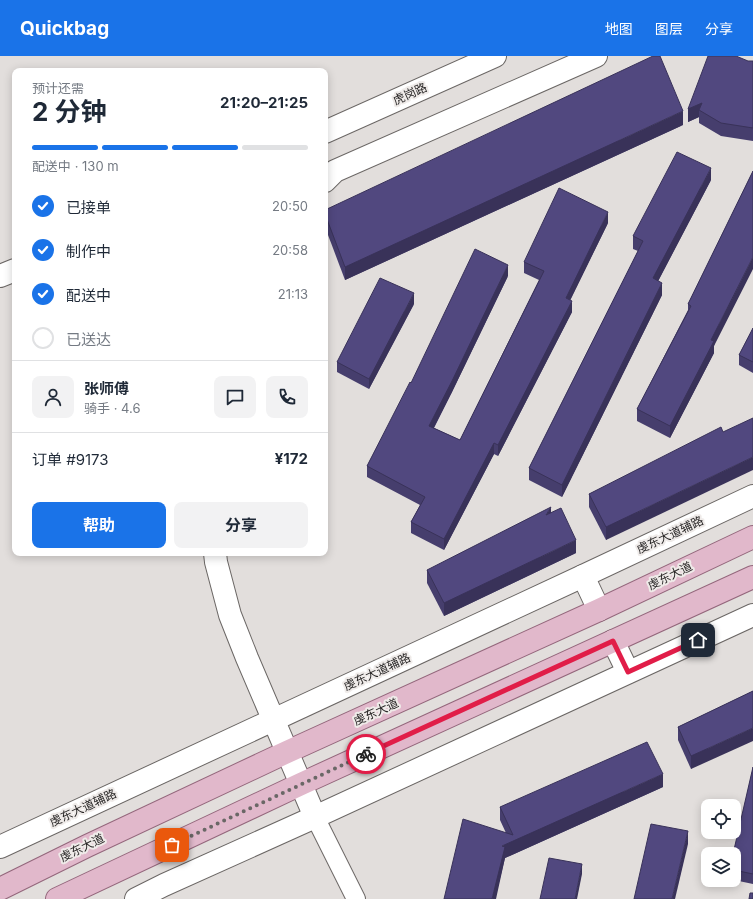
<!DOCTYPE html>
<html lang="zh">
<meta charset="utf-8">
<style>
body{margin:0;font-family:Inter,"Noto Sans SC",sans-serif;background:#f2f2f3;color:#1f2937;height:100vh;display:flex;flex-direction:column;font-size:15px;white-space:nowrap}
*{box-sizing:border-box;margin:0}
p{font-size:13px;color:#747a83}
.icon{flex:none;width:22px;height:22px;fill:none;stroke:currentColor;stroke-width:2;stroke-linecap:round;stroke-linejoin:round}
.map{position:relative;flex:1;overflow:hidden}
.details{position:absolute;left:12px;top:12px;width:316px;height:488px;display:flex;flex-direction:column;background:#fff;border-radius:8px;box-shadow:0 2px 10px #0003}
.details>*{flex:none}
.tools{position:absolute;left:701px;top:743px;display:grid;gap:8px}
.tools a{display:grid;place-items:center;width:40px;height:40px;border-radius:8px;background:#fff;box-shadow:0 2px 10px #0003;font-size:20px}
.pin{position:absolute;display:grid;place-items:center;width:34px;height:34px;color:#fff;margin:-17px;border-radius:8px;box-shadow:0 2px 6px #0006}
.courier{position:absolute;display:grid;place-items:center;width:40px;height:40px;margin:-20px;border:3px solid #e11d48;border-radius:50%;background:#fff;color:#222;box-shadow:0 1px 5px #0007}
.headline em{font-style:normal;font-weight:700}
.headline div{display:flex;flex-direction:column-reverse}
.headline{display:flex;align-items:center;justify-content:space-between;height:68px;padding:0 20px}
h1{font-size:26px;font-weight:700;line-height:30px}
.bar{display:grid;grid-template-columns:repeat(4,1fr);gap:6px 4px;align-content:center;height:48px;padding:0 20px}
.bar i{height:5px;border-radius:3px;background:#e0e1e3}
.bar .on{background:#1a73e8}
.bar p{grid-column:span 4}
.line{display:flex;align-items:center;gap:10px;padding:0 20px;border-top:1px solid #e0e1e3}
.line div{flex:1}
.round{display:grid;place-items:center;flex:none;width:42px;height:42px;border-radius:8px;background:#f2f2f3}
ol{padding:0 20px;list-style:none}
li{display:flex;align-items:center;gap:12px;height:44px}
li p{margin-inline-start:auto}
li .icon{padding:4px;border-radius:50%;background:#1a73e8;color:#fff;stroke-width:4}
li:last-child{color:#747a83}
li i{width:22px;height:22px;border:2px solid #e0e1e3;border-radius:50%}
.button{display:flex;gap:8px;margin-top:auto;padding:8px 20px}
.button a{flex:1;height:46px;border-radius:8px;background:#1a73e8;color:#fff;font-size:16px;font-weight:700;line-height:46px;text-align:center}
.button a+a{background:#f2f2f3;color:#1f2937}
header{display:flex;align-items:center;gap:24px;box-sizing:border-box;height:56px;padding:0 20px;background:#1a73e8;color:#fff}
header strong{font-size:19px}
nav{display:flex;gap:22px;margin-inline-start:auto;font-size:14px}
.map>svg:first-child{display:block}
</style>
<header>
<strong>Quickbag</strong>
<nav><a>地图</a><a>图层</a><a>分享</a></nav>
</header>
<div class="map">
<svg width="753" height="843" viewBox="0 0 753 843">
<rect width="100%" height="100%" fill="#e2dedc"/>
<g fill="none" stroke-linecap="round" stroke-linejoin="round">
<g stroke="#6b6765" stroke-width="20">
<polyline id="minor" points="315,761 356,843"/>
</g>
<g stroke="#6b6765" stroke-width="24">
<g id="tertiary">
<polyline points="325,76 495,0"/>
<polyline points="325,125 335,115 596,0"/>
<polyline points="0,220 15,214"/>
<polyline points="215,497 216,506 230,559 247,602 315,761"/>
<polyline points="583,520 599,554"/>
<polyline points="613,585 628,616"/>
<polyline points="0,791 583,520 753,440"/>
<polyline points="136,843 164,829 315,761 753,559"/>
</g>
</g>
<g stroke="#94677c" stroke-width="24">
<g id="primary">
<polyline points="0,833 87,790 287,696 599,554 753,481"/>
<polyline points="57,843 301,728 753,521"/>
</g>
</g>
<use href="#minor" stroke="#fff" stroke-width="18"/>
<use href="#tertiary" stroke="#fff" stroke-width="22"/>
<use href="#primary" stroke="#e1b8cb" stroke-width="22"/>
</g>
<g fill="#463e6d">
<polygon points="748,5 753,5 753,85 721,80 699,67 699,61 688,66 688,53"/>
<polygon points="683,69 345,224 325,171 325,154"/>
<polygon points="753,115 714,290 714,297 670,382 637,365 637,353 688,254 688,248"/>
<polygon points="711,124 658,225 662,239 562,441 529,424 529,412 638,195 633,193 633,180"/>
<polygon points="608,167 570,244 572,256 498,400 494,398 444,494 411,477 411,466 420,449 367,421 367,410 411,327 508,220 452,336 434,372 460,384 539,224 524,217 524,206"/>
<polygon points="414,248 369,333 337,316 337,306"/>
<polygon points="753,272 753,317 739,309 739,299"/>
<polygon points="723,376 606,484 589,451 589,438"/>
<polygon points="576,497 444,560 427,527 427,514"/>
<polygon points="753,635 691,713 678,684 678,671"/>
<polygon points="753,711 753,828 734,824 734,798"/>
<polygon points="663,731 505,802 495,843 506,777 500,764 500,751"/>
</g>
<g fill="#393259">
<polygon points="702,47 699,54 699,61 688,66 688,53"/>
<polygon points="683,55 683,69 345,224 345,211"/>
<polygon points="711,112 711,124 653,235 653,222"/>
<polygon points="608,156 608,167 566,253 566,242"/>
<polygon points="753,201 753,213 714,290 714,297 670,382 670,370 711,284"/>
<polygon points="508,209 508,220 452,336 429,381 429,370"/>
<polygon points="662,227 662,239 562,441 562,429"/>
<polygon points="414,237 414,248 369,333 369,323"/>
<polygon points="572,245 572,256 498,400 498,389"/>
<polygon points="494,387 494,398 444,494 444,483"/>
<polygon points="753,401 753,414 606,484 606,471"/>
<polygon points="551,451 551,464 546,459"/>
<polygon points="576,484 576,497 444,560 444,547"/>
<polygon points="753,672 753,685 691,713 691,700"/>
<polygon points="663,718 663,731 505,802 496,843 492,843 502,790"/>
<polygon points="688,775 688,788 675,843 672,843"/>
<polygon points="582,808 582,818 577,843 575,843"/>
</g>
<g fill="#51487f" stroke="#393259">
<polygon points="653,0 660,0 683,55 345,211 325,158 325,154"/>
<polygon points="708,0 736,0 748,5 753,5 753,72 721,67 699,54 702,47 688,53"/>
<polygon points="677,96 711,112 653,222 662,227 562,429 529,412 643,185 633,180"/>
<polygon points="753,115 753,201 711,284 714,285 670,370 637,353 691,250 688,248"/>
<polygon points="559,132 608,156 566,242 572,245 498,389 494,387 444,483 411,466 425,441 367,410 410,326 411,327 475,193 508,209 452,325 429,370 460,384 544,215 524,206"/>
<polygon points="380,222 414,237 369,323 337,306"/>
<polygon points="753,272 753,306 739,299"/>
<polygon points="753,362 753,401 606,471 589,438 721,371 723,376"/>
<polygon points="551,451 546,459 561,452 576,484 444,547 427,514"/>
<polygon points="753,635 753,672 691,700 678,671"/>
<polygon points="647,686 663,718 502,790 505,791 492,843 444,843 463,763 513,779 500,751"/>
<polygon points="753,711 753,818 734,814 734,798 733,798"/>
<polygon points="651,768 688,775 672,843 634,843"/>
<polygon points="549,802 582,808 575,843 540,843"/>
<polygon points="750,837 753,837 753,843 749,843"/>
</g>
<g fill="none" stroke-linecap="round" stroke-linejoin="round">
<polyline stroke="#6a6766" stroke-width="4" stroke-dasharray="0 7.2" points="172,789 366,698"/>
<polyline stroke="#e11d48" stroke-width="5" points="366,698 613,585 628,616 698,584"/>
</g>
<g text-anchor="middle" stroke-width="4" stroke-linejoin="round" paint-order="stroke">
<g font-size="12" fill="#292727" stroke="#efebe9">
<text transform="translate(410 38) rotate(-24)" y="4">虎岗路</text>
<text transform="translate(670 479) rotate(-25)" y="4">虔东大道辅路</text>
<text transform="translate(670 520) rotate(-26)" y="4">虔东大道</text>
<text transform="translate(377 616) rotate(-25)" y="4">虔东大道辅路</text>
<text transform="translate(376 656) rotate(-24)" y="4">虔东大道</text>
<text transform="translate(83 752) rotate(-25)" y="4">虔东大道辅路</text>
<text transform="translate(82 792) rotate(-26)" y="4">虔东大道</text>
</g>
</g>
</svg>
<div class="tools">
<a><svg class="icon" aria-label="locate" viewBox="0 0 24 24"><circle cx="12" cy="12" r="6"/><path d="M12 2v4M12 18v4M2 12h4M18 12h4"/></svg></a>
<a><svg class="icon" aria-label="layers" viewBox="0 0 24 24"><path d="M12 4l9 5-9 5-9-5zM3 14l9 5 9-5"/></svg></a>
</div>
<div class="pin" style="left:172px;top:789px;background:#ea580c"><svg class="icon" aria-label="bag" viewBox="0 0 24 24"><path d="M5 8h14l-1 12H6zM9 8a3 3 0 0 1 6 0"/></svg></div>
<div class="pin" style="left:698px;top:584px;background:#1f2937"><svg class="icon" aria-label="home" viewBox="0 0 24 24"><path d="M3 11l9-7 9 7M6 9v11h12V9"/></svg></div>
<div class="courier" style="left:366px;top:698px"><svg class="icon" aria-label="bike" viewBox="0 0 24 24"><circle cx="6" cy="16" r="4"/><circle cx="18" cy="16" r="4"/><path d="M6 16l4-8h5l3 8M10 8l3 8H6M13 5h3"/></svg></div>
<section class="details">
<div class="headline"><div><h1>2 分钟</h1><p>预计还需</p></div><em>21:20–21:25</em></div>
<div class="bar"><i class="on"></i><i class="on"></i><i class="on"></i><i></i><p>配送中 · 130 m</p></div>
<ol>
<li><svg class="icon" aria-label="check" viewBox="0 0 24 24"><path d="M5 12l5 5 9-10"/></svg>已接单<p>20:50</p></li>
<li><svg class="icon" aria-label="check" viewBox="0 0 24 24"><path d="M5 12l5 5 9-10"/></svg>制作中<p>20:58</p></li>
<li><svg class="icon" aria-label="check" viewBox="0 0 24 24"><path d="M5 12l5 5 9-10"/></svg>配送中<p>21:13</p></li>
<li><i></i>已送达</li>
</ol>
<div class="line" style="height:72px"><a class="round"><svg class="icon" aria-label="person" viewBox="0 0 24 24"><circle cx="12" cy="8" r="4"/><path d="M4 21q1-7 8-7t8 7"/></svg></a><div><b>张师傅</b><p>骑手 · 4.6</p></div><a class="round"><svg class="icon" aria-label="chat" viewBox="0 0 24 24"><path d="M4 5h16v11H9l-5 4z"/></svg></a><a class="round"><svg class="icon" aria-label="phone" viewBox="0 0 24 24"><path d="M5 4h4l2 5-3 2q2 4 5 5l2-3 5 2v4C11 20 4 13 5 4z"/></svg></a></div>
<div class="line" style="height:52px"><div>订单 #9173</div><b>¥172</b></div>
<div class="button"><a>帮助</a><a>分享</a></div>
</section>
</div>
